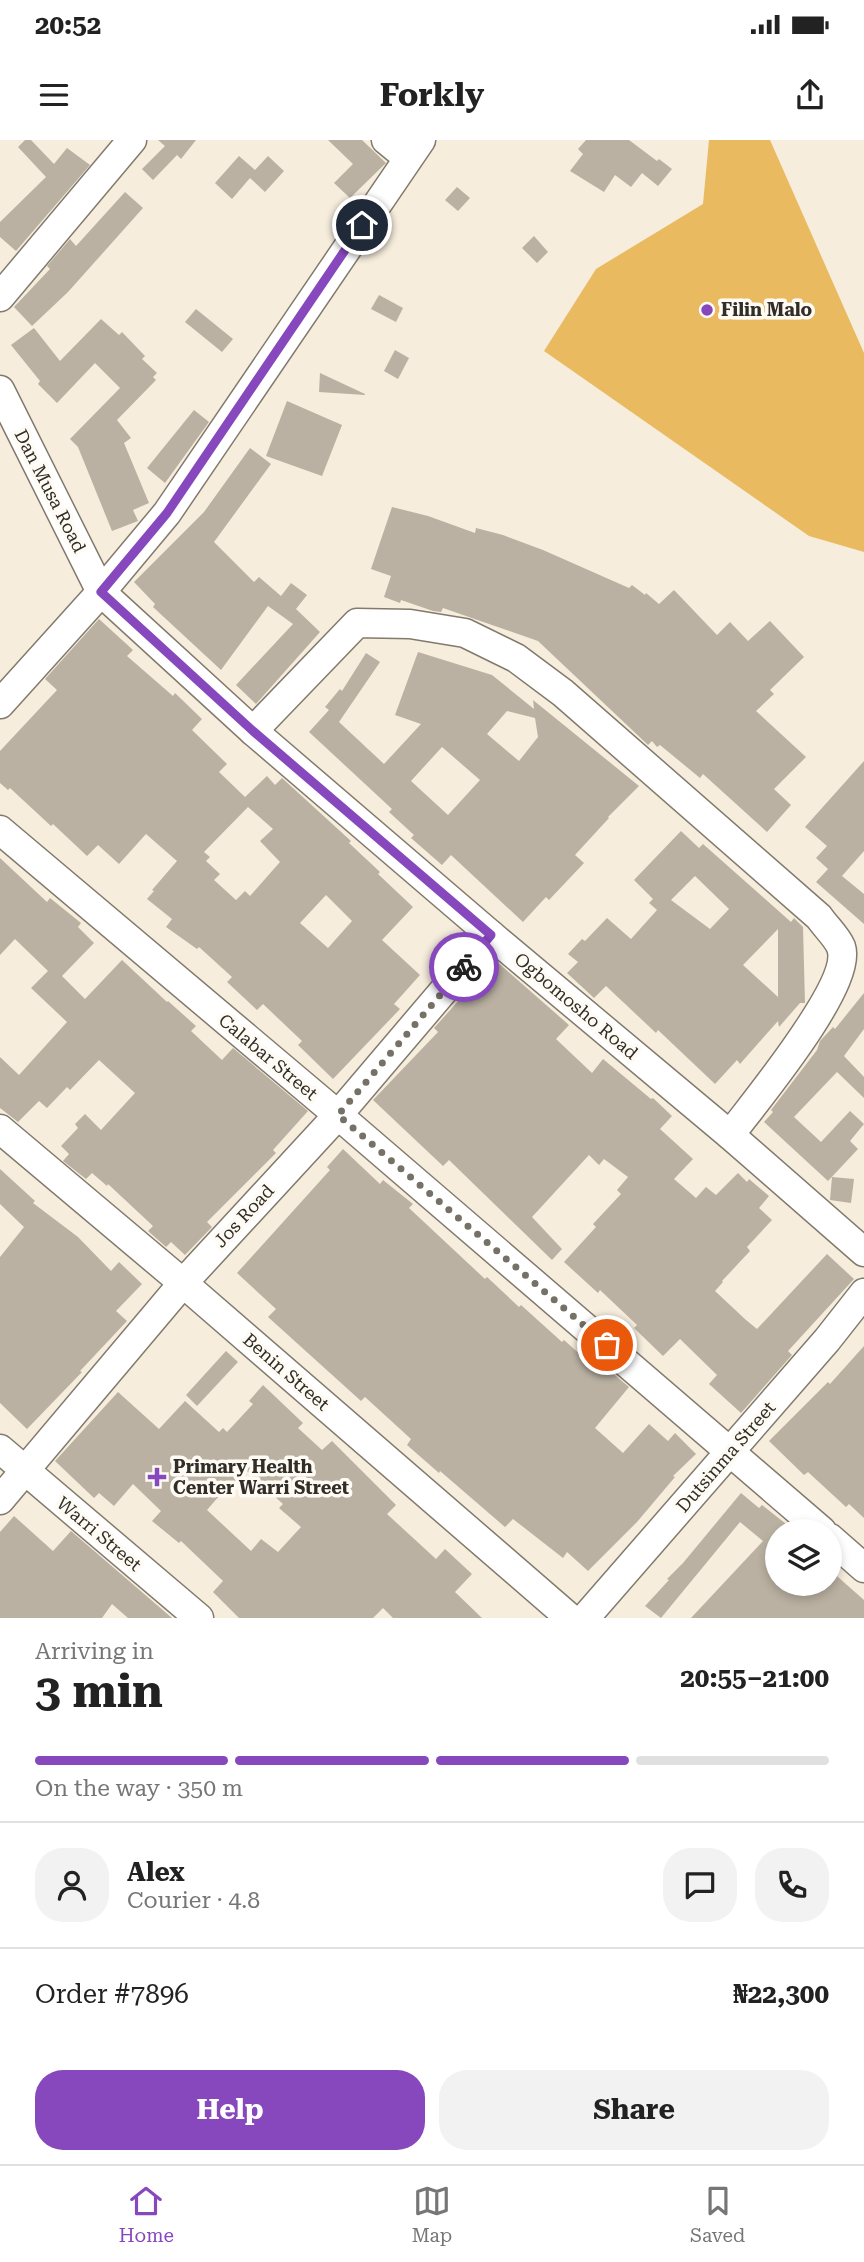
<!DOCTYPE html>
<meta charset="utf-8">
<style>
body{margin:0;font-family:"Roboto Serif",serif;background:#f2f2f2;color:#222;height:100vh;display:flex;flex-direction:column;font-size:26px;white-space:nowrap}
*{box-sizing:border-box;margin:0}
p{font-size:23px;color:#767676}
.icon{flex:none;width:38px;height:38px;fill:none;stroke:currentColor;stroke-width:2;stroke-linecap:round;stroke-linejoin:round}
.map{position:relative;height:1478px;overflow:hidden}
.sheet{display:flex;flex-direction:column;background:#fff;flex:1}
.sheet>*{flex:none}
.tools{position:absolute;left:765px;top:1379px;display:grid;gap:14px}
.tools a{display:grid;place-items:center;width:77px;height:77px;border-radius:50%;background:#fff;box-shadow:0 4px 10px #0003;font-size:35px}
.pin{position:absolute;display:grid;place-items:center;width:60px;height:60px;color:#fff;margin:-30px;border:4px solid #fff;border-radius:50%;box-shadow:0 2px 7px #0007}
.courier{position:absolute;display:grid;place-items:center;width:70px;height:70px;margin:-35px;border:5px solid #8748bd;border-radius:50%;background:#fff;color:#222;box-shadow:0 2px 9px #0007}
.head em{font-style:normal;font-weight:700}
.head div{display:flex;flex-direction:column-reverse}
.head{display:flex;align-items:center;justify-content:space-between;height:119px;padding:0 35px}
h1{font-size:46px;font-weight:700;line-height:52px}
.bar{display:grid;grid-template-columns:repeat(4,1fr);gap:10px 7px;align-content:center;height:84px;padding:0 35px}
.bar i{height:9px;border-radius:5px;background:#e0e0e0}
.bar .active{background:#8748bd}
.bar p{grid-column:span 4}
.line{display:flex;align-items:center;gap:18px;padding:0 35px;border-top:2px solid #e0e0e0}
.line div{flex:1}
.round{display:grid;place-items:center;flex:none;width:74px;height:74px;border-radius:28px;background:#f2f2f2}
.primary-button{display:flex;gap:14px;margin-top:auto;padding:14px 35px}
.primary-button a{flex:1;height:80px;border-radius:28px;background:#8748bd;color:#fff;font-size:28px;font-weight:700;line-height:80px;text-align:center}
.primary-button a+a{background:#f2f2f2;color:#222}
.status{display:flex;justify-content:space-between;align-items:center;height:49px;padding:0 35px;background:#fff;direction:ltr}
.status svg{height:19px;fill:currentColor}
header{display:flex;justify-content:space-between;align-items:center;height:91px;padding:0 35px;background:#fff;font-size:32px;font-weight:700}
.tab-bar{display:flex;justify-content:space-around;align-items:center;height:98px;border-top:2px solid #e0e0e0;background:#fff;font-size:19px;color:#767676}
.tab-bar a{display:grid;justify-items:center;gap:4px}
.tab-bar .active{color:#8748bd}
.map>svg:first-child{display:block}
</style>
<div class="status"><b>20:52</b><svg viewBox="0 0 49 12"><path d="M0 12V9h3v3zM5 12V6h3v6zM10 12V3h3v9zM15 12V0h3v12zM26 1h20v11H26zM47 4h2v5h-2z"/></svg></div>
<header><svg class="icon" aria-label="menu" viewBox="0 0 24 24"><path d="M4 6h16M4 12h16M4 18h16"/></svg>Forkly<svg class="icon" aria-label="share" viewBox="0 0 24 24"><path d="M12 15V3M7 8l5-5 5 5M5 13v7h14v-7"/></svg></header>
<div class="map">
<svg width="864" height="1478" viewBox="0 0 864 1478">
<rect width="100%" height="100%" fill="#f6eddd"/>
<polygon fill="#eaba61" points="709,0 770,0 864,213 864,412 809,396 544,211 596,129 703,64"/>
<g fill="#bab1a2" fill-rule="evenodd">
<polygon points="25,0 31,0 54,24 67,8 90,25 16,111 0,97 0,82 46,37 18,7"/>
<polygon points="158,0 196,0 181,19 177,15 153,40 142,29 165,6"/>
<polygon points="328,0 362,0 386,23 350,58 334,43 353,24"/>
<polygon points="586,0 629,0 657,21 659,19 672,29 658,46 642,33 631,47 615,35 604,52 570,31 583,14 578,9"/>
<polygon points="239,16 255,30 268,16 284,31 265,52 250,38 232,59 215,43"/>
<polygon points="457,47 470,58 458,71 445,60"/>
<polygon points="125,52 143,68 68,152 32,186 14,167 50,129 47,126 70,99 76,106"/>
<polygon points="534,96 548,112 537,123 522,108"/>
<polygon points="379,155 403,168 396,182 371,169"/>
<polygon points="196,169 233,199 222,212 185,182"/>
<polygon points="101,179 119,195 122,192 145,216 142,219 157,233 153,237 156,240 117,280 131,298 124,303 149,363 133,370 138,381 112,391 78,307 70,299 120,248 95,223 57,263 38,244 40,241 11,205 34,188 60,221"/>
<polygon points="395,210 409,218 398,239 384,231"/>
<polygon points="320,233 365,254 365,255 319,252"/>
<polygon points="287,261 342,285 322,336 266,316"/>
<polygon points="194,270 209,282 165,343 147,328"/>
<polygon points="250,308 271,324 214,402 254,442 259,437 281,456 291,443 307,455 296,469 320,492 256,564 236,545 293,484 268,466 221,530 153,467 155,464 134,442 204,372"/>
<polygon points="392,367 428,376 475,393 476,388 503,395 543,410 629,448 632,445 645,455 646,453 659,464 674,450 717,495 730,482 748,501 770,481 804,517 770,550 774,554 756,571 806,617 774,649 791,665 767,692 703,634 700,638 660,605 657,607 652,601 648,605 538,501 443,468 441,472 433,471 401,460 400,463 384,457 391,436 371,429"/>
<path d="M 99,479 L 133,510 L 127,516 L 173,556 L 175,553 L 202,579 L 192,590 L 227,624 L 219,632 L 245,657 L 267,636 L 275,645 L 282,638 L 351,701 L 349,703 L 380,732 L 378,734 L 413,767 L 382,800 L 420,835 L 394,864 L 400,869 L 333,939 L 298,905 L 302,901 L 263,864 L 257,870 L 227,842 L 232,837 L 199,807 L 197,809 L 166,787 L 172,779 L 147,759 L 154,751 L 152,750 L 177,721 L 146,694 L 119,724 L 98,705 L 87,716 L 53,684 L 51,686 L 10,648 L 8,650 L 0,643 L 0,611 L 57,550 L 45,539 ZM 248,667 L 273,689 L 260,701 L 280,722 L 250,756 L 245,751 L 236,760 L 214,740 L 220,734 L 206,721 L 210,717 L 204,712 ZM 326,755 L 352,781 L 328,808 L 300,783 Z"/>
<path d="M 418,512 L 492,535 L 534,569 L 533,560 L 639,646 L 608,677 L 609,678 L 575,715 L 584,723 L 549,760 L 546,757 L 523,782 L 451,715 L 442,725 L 411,698 L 414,695 L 389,672 L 392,669 L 309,592 L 329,570 L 325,567 L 340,549 L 342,551 L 366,513 L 380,522 L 339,582 L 384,624 L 421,584 L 395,575 ZM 507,571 L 535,578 L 538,597 L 519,621 L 487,594 ZM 442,607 L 480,640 L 448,675 L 411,641 Z"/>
<polygon points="864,621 864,711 842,736 864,754 864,784 816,742 828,729 816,718 827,706 805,687"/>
<path d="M 681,691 L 699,708 L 703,704 L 791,782 L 794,778 L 803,787 L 805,863 L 800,863 L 779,887 L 778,881 L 740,924 L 737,920 L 715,944 L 658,890 L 656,893 L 606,846 L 594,858 L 567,833 L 578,822 L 568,814 L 582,799 L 585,801 L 607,778 L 631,799 L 657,770 L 649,763 L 653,759 L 634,740 ZM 695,736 L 729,769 L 710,789 L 671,760 ZM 778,789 L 778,857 L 743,825 Z"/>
<polygon points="0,718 47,762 50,758 81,783 78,787 94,803 62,836 85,859 122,820 167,862 168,861 196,886 191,891 222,920 233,908 308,971 273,1010 276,1013 207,1082 212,1087 185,1115 171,1102 166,1107 148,1091 153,1086 108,1044 107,1046 92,1033 86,1039 63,1021 69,1014 61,1006 78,988 75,984 85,974 101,990 135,953 99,920 70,950 67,947 47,968 39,961 18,982 0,968 0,917 19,935 67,882 31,848 48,831 15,799 0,815"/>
<polygon points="495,820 569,885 556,899 592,933 603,919 651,959 653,958 672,976 660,989 693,1019 674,1039 696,1058 706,1047 716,1055 738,1033 747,1042 749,1039 769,1056 759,1068 772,1080 747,1107 750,1111 722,1141 723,1142 715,1151 746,1180 757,1189 827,1114 854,1139 788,1211 792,1215 741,1273 709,1244 717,1235 680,1199 663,1216 634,1188 637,1185 600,1150 598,1153 564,1122 596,1087 593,1084 621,1054 617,1050 628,1037 604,1019 599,1025 589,1015 532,1077 562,1109 552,1120 449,1020 443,1026 373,960 438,892 434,888"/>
<polygon points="864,853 864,889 844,916 864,937 864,958 837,932 794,977 821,1002 850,971 864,984 850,1001 858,1009 828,1041 764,982 773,972 771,970 817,910 820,901 833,887 835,889"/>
<polygon points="343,1009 380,1044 383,1040 413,1064 409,1068 485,1139 487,1137 519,1167 521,1165 562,1202 564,1200 592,1225 597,1220 629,1247 595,1288 623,1313 649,1284 668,1301 675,1293 696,1314 673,1336 675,1337 637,1382 588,1431 567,1412 563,1418 513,1379 505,1387 440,1331 439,1333 407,1305 411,1299 365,1257 361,1261 268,1177 276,1169 237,1133 330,1030 327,1027"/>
<polygon points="0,1029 35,1061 33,1063 78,1097 111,1131 119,1122 142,1144 116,1171 127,1181 80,1231 82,1232 27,1289 0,1263 0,1117 24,1087 0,1064"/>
<polygon points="832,1037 854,1039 851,1063 830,1060"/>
<polygon points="864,1206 864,1378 849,1364 846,1367 808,1332 804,1335 769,1301 828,1242 830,1244"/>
<polygon points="226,1211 238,1222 197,1266 186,1255"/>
<path d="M 263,1245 L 303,1283 L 298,1288 L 322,1310 L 332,1301 L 396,1365 L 387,1374 L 436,1419 L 445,1409 L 472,1434 L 455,1452 L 482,1478 L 393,1478 L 383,1468 L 373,1478 L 239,1478 L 213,1452 L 223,1441 L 181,1401 L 179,1403 L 152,1381 L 161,1371 L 133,1344 L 114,1366 L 99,1353 L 94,1358 L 55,1321 L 118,1252 L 159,1289 L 185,1261 L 219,1292 L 223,1288 L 227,1292 L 253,1264 L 249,1261 ZM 247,1331 L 283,1364 L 279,1368 L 301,1387 L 278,1412 L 261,1399 L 251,1411 L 207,1370 L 232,1341 L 236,1344 Z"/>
<polygon points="741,1353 759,1368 762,1365 795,1391 777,1391 777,1444 830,1444 830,1430 864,1460 864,1478 691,1478 763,1401 740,1382 661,1478 645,1466 669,1440 667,1439 683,1423"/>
<polygon points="14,1376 53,1411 71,1391 172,1478 128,1478 112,1464 102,1478 0,1478 0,1392"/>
</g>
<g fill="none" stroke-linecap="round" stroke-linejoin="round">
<g stroke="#827a6c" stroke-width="31">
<g id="minor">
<polyline points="386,0 408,18"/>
<polyline points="0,157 132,0"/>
<polyline points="0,250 101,452 253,591 491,795 730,995 864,1112"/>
<polyline points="0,564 101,452 167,373 421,0"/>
<path d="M 253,591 L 357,483 L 410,484 L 465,493 L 516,518 L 563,553 L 819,777 C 825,786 837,797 841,807 C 854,844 753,964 730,995"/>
<polyline points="0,690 338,975 822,1391"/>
<polyline points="0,989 183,1143 570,1478"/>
<polyline points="0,1309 199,1478"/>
<polyline points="0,1360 183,1143 338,975 491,795"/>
<polyline points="830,1398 864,1428"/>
<polyline points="585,1478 827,1200 864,1153"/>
</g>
</g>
<use href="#minor" stroke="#fff" stroke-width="28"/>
</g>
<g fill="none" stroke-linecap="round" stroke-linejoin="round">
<polyline stroke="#767167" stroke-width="7" stroke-dasharray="0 12.6" points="464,827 338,975 607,1205"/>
<polyline stroke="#8748bd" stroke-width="9" points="362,85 167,373 101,452 253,591 491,795 464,827"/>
</g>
<g fill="#8748bd" stroke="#fefbf4" stroke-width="2.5">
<circle cx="707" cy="170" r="7"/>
<path d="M153.5 1326.5h7v7h7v7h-7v7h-7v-7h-7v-7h7z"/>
</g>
<g text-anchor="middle" stroke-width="7" stroke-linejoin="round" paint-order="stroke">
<g font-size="18" font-weight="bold" fill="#312e28" stroke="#fefbf4" text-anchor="start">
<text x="721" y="176">Filin Malo</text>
<text x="173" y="1333">Primary Health<tspan x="173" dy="21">Center Warri Street</tspan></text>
</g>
<g font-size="18" fill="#312e28" stroke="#fefbf4">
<text transform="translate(50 351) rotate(63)" y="6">Dan Musa Road</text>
<text transform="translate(576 866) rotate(40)" y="6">Ogbomosho Road</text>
<text transform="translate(268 917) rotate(40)" y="6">Calabar Street</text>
<text transform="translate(244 1076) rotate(-47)" y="6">Jos Road</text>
<text transform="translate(286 1232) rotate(41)" y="6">Benin Street</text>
<text transform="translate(726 1317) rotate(-49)" y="6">Dutsinma Street</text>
<text transform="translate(99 1394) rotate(40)" y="6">Warri Street</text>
</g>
</g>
</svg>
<div class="tools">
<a><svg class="icon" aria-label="layers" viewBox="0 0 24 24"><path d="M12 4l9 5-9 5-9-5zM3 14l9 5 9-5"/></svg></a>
</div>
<div class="pin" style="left:607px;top:1205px;background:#ea580c"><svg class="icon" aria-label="bag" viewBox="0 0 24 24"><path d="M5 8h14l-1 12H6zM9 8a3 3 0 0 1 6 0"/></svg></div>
<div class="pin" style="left:362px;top:85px;background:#1f2937"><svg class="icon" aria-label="home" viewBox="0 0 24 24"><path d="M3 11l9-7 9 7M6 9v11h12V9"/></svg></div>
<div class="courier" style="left:464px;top:827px"><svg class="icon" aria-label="bike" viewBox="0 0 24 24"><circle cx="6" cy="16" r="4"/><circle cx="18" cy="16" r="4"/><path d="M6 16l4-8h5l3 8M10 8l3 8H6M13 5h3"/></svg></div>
</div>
<section class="sheet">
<div class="head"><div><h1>3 min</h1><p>Arriving in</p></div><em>20:55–21:00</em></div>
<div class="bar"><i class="active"></i><i class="active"></i><i class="active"></i><i></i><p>On the way · 350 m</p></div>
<div class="line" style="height:126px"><a class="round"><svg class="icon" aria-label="person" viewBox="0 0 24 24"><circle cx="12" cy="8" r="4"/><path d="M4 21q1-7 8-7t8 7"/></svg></a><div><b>Alex</b><p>Courier · 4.8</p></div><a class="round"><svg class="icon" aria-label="chat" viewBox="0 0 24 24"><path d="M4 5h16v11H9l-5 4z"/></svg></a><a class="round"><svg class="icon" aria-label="phone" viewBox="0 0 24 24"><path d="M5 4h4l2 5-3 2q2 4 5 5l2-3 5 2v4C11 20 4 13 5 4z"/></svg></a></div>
<div class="line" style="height:91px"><div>Order #7896</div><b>₦22,300</b></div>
<div class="primary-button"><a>Help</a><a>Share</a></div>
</section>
<nav class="tab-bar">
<a class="active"><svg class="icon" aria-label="home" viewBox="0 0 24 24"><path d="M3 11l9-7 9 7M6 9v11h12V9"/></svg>Home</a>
<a><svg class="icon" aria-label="map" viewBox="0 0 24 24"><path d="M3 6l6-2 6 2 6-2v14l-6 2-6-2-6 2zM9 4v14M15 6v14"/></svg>Map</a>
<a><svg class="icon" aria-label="saved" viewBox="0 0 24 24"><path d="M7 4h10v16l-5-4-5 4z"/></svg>Saved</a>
</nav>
